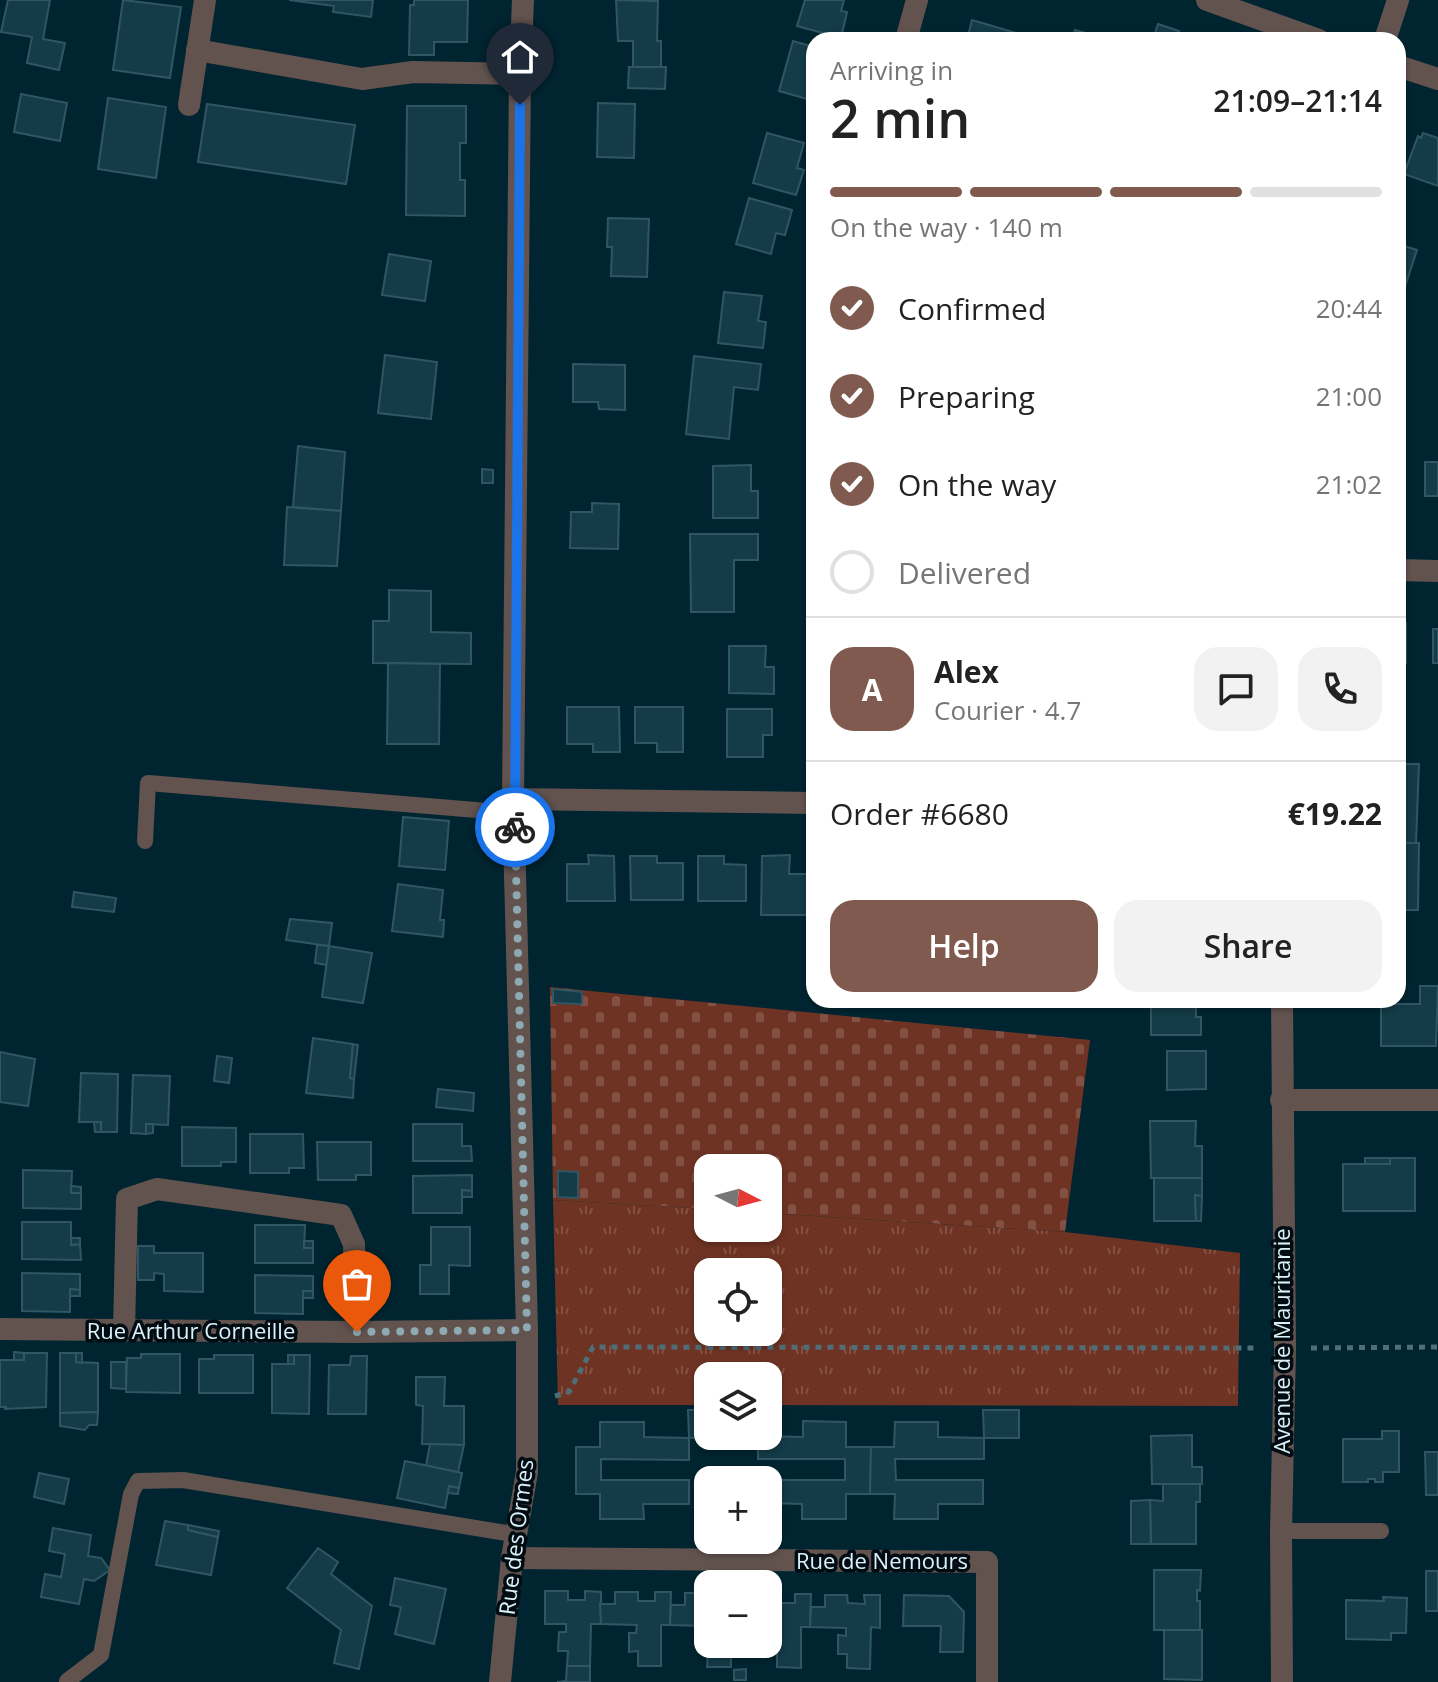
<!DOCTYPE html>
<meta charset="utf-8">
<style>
body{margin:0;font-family:"Open Sans",sans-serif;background:#f2f2f2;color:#222;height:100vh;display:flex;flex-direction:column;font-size:30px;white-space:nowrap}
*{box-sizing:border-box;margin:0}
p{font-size:26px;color:#767676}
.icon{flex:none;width:44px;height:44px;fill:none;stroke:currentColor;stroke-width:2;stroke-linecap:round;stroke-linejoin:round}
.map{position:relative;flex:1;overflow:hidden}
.details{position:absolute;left:806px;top:32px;width:600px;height:976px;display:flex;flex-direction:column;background:#fff;border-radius:24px;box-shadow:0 2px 6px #0004}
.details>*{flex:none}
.needle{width:52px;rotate:96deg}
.controls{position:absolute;left:694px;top:1154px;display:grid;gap:16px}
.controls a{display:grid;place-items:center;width:88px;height:88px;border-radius:16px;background:#fff;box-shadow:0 2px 6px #0004;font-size:40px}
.pin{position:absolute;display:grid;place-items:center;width:68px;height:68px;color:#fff;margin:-82px -34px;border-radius:50% 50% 50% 0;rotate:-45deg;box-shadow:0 0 8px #0007}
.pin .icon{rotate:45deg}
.courier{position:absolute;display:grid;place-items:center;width:80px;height:80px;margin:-40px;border:6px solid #1a73e8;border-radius:50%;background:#fff;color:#222;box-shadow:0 2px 10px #0007}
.overview em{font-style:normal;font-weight:600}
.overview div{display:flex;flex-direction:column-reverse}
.overview{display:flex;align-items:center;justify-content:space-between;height:136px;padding:0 24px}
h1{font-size:52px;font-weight:600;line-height:60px}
.bar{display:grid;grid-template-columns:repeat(4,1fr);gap:12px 8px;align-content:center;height:96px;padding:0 24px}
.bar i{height:10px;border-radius:6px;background:#e0e0e0}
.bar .current{background:#805a4f}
.bar p{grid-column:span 4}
.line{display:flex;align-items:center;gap:20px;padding:0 24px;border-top:2px solid #e0e0e0}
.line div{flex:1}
.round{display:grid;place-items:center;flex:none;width:84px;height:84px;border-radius:24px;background:#f2f2f2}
ol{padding:0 24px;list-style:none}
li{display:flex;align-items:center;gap:24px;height:88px}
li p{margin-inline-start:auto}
li .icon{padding:8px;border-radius:50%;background:#805a4f;color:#fff;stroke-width:4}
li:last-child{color:#767676}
li i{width:44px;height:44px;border:4px solid #e0e0e0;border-radius:50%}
.action{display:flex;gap:16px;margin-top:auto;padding:16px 24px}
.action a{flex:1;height:92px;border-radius:24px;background:#805a4f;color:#fff;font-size:32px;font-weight:600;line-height:92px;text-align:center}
.action a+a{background:#f2f2f2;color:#222}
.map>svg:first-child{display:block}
</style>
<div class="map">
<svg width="1438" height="1682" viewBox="0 0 1438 1682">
<defs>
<pattern id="cemetery-stones" width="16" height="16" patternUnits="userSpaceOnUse" patternTransform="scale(2)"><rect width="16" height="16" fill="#6f3323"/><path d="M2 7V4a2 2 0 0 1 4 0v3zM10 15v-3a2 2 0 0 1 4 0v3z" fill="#835144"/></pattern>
<pattern id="park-tufts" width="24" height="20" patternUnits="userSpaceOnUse" patternTransform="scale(2)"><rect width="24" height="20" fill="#6f3323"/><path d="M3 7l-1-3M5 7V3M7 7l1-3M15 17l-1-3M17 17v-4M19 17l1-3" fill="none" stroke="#835144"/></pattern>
</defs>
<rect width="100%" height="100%" fill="#002531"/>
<polygon fill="url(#cemetery-stones)" points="550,987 1090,1040 1065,1232 768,1213 768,1168 708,1168 708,1209 553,1200"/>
<path fill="url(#park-tufts)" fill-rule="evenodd" d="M 553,1200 L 708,1209 L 708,1228 L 768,1228 L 768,1213 L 1065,1232 L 1240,1253 L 1238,1406 L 768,1405 L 768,1376 L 708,1376 L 708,1405 L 558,1405 ZM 708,1272 L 768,1272 L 768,1332 L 708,1332 Z"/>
<g fill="#143b48" stroke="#305664" stroke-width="2">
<polygon points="8,0 50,0 43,39 65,43 59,70 27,63 32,37 1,32"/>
<polygon points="123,0 181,7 170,78 113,70"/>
<polygon points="289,0 373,0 371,17 333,12 334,6"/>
<polygon points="414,0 468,0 467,42 434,42 434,55 409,55 410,5 414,5"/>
<polygon points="616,0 658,1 657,41 661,41 661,68 633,67 633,41 618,41"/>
<polygon points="805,0 844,0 841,11 847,12 841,38 797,26"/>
<polygon points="972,20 1040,40 967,40"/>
<polygon points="1158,24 1179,31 1176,40 1154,36"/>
<polygon points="1075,30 1100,37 1099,40 1072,40"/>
<polygon points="793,41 814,47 814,101 779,91"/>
<polygon points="629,67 666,67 665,89 628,88"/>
<polygon points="21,94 67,103 60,141 14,132"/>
<polygon points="108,98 166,107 156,178 98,169"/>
<polygon points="598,103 635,104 634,158 597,157"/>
<polygon points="207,104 355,125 346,184 198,162"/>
<polygon points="407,106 466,106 466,143 460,143 460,180 465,180 465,216 406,215"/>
<polygon points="767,133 804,143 797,168 804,170 796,195 753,183"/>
<polygon points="1423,133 1438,138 1438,186 1404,174 1418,136 1421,138"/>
<polygon points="749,198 792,210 785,235 776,233 771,254 736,244"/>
<polygon points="608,218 649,219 647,277 611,276 612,247 607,247"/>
<polygon points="1398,244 1417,250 1398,308"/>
<polygon points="389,254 431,261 425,301 382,295"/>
<polygon points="724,292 762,296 758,321 766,322 763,348 718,343"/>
<polygon points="385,355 437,362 431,419 378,413"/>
<polygon points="694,356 761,364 758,390 734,387 729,439 686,434"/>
<polygon points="573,364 625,365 625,410 599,409 598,402 573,402"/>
<polygon points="298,446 345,452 341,511 293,507"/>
<rect x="1425" y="462" width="13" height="34"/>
<polygon points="751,465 751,491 758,491 758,518 713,518 713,466"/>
<polygon points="482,469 493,470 493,483 482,483"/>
<polygon points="592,503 619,504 618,549 570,548 571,512 592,512"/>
<polygon points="287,507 341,511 337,566 284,565"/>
<polygon points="690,534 758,534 758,560 734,560 734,612 691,612"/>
<polygon points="389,590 431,591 431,632 471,633 471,664 373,663 373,621 389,621"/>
<polygon points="1398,618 1403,618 1403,623 1406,623 1406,663 1398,663"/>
<rect x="1433" y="629" width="5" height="34"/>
<polygon points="729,646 766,646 765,667 774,667 774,694 729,693"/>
<polygon points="388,663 440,664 439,744 387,744"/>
<polygon points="567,707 619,707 620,752 593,752 593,744 567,744"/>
<polygon points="635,707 683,707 683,752 657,752 657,743 635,743"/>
<polygon points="727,709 772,709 772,735 763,735 763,757 727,757"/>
<polygon points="1398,764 1419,764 1416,843 1398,843"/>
<polygon points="403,817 449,821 445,870 399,866"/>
<polygon points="1398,843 1419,843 1418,910 1398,910"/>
<polygon points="588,855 614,856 615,901 567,901 567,864 589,864"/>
<polygon points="790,855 789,874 814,874 814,915 761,915 762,856"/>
<polygon points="630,856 657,856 657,863 683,863 683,900 631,900"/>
<polygon points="698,856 724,856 724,864 746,865 746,901 698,901"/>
<polygon points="398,884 443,890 440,920 444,920 443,937 392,931"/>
<polygon points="74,892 116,898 114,912 72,907"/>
<polygon points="290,919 332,923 329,946 286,940"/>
<polygon points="317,945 329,946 327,965 315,963"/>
<polygon points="329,946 372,953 363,1003 322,997"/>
<polygon points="1420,986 1438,986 1436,1046 1381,1046 1381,1004 1420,1004"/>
<polygon points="553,989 582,992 582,1004 553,1003"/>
<polygon points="1151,1000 1196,1000 1196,1017 1201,1017 1201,1035 1151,1035"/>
<polygon points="313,1038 353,1044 350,1078 354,1079 353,1098 306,1093"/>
<polygon points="353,1044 358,1045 354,1079 350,1078"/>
<polygon points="1167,1051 1206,1051 1206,1089 1167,1090"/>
<polygon points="0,1052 35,1059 28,1106 0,1102"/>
<polygon points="217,1056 232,1058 229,1083 214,1081"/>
<polygon points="81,1073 118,1074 117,1132 101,1132 101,1122 79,1122"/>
<polygon points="133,1075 170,1076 168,1125 146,1124 146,1134 131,1133"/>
<polygon points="438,1089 474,1093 473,1111 436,1107"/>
<polygon points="1150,1121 1196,1121 1195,1146 1202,1146 1202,1178 1151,1178"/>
<polygon points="94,1122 101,1122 101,1132 95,1132"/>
<polygon points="146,1124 153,1124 153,1133 146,1134"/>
<polygon points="413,1124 462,1124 462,1146 471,1146 472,1161 413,1161"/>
<polygon points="182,1127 236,1128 236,1162 221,1162 221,1166 182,1166"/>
<polygon points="250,1134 303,1134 304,1168 289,1168 289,1173 250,1173"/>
<polygon points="317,1142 371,1142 371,1175 356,1175 356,1180 318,1180"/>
<rect x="1365" y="1158" width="25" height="6"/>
<polygon points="1390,1158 1415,1158 1415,1211 1343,1211 1343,1164 1390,1164"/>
<polygon points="23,1170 72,1171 71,1193 81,1193 81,1209 23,1208"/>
<polygon points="558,1171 578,1172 578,1198 558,1197"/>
<polygon points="472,1175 472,1191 462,1190 462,1213 413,1213 413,1176"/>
<polygon points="1154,1178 1202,1178 1202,1196 1195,1195 1196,1221 1154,1221"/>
<polygon points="71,1186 81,1187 81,1193 71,1193"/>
<polygon points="462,1190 472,1191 472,1197 462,1197"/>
<polygon points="1195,1195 1202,1196 1201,1221 1196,1221"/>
<polygon points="22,1222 71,1222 71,1245 80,1244 81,1260 22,1259"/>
<polygon points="255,1225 305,1225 304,1248 313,1248 313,1263 255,1263"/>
<polygon points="431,1227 470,1227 470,1266 449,1265 449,1294 420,1294 420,1265 431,1265"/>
<polygon points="71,1238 80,1238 80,1244 71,1245"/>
<rect x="304" y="1241" width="9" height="7"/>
<polygon points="138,1246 154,1246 154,1253 203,1253 203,1292 164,1291 164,1274 154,1273 154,1280 138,1280"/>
<polygon points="22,1273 80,1274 80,1290 70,1289 70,1312 22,1311"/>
<polygon points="255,1275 313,1276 313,1291 303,1291 303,1314 255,1313"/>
<polygon points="70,1289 80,1290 80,1296 70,1296"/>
<rect x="303" y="1291" width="10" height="7"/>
<polygon points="14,1352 24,1353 24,1360 14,1360"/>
<polygon points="24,1353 47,1353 46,1407 5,1409 6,1407 0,1407 0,1360 24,1360"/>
<polygon points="60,1353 76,1353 76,1362 98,1363 98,1412 60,1413"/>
<polygon points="76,1353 82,1353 82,1363 76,1362"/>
<polygon points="141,1354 180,1354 180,1393 126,1392 127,1358 141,1358"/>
<polygon points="214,1355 253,1355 253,1393 199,1393 199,1359 214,1359"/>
<polygon points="288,1355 294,1355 294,1364 288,1365"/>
<polygon points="294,1355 310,1355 309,1414 272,1413 272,1364 294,1364"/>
<polygon points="351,1356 367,1356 366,1414 328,1414 329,1365 350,1365"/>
<polygon points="111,1362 126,1362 126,1389 111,1388"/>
<polygon points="416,1377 445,1377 444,1406 464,1406 464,1445 422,1444 423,1406 416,1405"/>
<polygon points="688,1410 708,1410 708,1436 758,1436 689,1438"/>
<polygon points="983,1410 1019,1410 1019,1438 984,1438"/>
<polygon points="98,1412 97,1425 89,1425 85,1430 60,1426 60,1413"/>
<polygon points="803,1421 846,1422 846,1447 871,1447 870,1494 846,1494 846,1519 802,1519 802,1504 768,1503 768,1480 757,1480 845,1480 845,1459 758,1459 758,1436 803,1437"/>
<polygon points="600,1422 644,1422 644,1437 689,1438 689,1460 601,1459 601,1480 689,1480 689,1504 643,1504 644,1519 600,1519 600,1494 576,1494 576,1447 600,1447"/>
<polygon points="895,1422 938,1422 938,1437 984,1438 984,1459 895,1459 896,1480 983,1480 983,1504 938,1504 938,1519 894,1519 895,1494 870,1494 871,1447 894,1447"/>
<polygon points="1382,1431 1399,1431 1399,1472 1383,1472 1383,1482 1375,1482 1375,1479 1368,1479 1368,1482 1343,1482 1343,1439 1382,1439"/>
<polygon points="1192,1435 1192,1467 1202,1467 1202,1484 1152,1484 1151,1436"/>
<polygon points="430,1444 464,1445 458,1472 426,1466"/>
<polygon points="1425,1452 1438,1452 1438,1495 1426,1495"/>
<polygon points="405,1461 462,1473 459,1488 449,1486 445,1508 397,1498"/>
<polygon points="39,1473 69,1479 64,1504 34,1497"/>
<polygon points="1163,1484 1200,1484 1200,1502 1196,1502 1196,1544 1151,1544 1150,1500 1163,1501"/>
<polygon points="449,1486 459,1488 458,1494 448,1493"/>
<polygon points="1150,1500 1151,1544 1131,1544 1131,1501"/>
<polygon points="165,1521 188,1525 188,1530 218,1537 211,1575 156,1565"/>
<polygon points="188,1525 219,1531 218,1537 188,1530"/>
<polygon points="53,1528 91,1535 88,1556 101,1558 110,1570 94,1581 84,1579 79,1604 41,1597 45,1574 61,1577 65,1554 49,1551"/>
<polygon points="318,1548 338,1562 331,1574 372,1606 359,1669 334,1663 341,1630 287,1588"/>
<polygon points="1154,1570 1201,1570 1200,1591 1197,1590 1197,1601 1200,1601 1200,1630 1154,1630"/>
<rect x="1426" y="1571" width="12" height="40"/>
<polygon points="395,1578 446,1589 434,1644 395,1634 401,1607 390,1605"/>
<polygon points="545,1591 568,1591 568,1600 585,1600 585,1591 601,1592 601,1624 591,1624 590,1666 567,1666 568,1651 558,1651 559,1632 566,1632 566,1624 545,1624"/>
<polygon points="615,1592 638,1592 638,1601 655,1601 655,1592 671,1592 670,1625 661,1625 661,1666 638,1666 638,1651 629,1652 629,1633 636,1633 637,1625 601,1624 600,1604 615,1604"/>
<polygon points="685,1593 708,1593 708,1644 731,1644 731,1667 707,1667 708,1652 698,1652 699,1634 706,1634 706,1626 670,1625 671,1605 685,1605"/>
<polygon points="768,1594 778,1594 778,1603 795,1603 795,1594 811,1594 810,1627 801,1627 801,1668 777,1667 777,1653 769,1653 768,1634 776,1634 776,1626 768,1626"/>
<polygon points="825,1595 847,1595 848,1603 865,1604 864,1595 880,1595 880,1628 871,1627 870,1669 847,1668 847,1654 838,1654 838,1635 846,1636 846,1628 810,1627 811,1607 825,1607"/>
<polygon points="904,1595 949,1596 964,1612 963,1652 940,1652 941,1626 903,1626"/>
<polygon points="1383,1597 1407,1598 1406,1633 1391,1633 1391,1640 1346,1639 1346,1600 1384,1601"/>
<polygon points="1164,1630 1202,1630 1202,1680 1164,1679"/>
<polygon points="567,1666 590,1666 590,1682 557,1682 566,1681"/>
<polygon points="746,1669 746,1680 734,1680 734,1670"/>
</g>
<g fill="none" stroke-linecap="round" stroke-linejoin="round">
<g stroke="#4f6e78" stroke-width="5" stroke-dasharray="6 6" stroke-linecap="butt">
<polyline points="1311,1348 1438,1347"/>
<polyline points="555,1396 569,1392 593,1347 1257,1348"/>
</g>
<g stroke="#62534f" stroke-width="16">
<polyline points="145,841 148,783 514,813"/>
<polyline points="1281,1531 1381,1531"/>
<polyline points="67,1681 101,1655 131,1494 138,1481 183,1480 518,1535"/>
</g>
<g stroke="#62534f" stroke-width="22">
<polyline points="1207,0 1319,40"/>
<polyline points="906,40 917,0"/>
<polyline points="1385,40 1398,0"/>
<polyline points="197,50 362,79 413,72 520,74"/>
<polyline points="1398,66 1438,79"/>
<polyline points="189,105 205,0"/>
<polyline points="1398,570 1438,571"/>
<polyline points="513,799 814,803"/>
<polyline points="1282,1000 1285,1349 1281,1531 1282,1682"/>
<polyline points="1281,1100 1438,1100"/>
<polyline points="0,1329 357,1332 527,1330"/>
<polyline points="124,1331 127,1199 157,1189 341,1215 354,1244 357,1332"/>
<polyline points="512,1558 987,1562 987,1682"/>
<polyline points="500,1682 512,1558 527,1472 527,1330 513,799 520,74 523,0"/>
</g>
</g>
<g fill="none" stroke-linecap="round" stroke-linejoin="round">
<polyline stroke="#8ea9b2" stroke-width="8" stroke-dasharray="0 14.4" points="357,1332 527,1330 515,827"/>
<polyline stroke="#1a73e8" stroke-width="10" points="515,827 520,105"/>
</g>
<g text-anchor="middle" stroke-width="7" stroke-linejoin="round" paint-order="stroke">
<g font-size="22" fill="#dbf0f8" stroke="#010c12">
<text x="191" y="1339">Rue Arthur Corneille</text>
<text transform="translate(1282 1341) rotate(-90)" y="8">Avenue de Mauritanie</text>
<text transform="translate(516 1537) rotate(-83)" y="8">Rue des Ormes</text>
<text x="882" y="1569">Rue de Nemours</text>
</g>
</g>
</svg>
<div class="controls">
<a><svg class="needle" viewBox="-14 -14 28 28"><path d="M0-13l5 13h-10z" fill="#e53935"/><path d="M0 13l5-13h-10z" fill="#767676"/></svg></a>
<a><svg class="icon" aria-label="locate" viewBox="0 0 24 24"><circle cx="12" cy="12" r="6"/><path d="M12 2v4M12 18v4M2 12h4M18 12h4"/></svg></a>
<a><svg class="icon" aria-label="layers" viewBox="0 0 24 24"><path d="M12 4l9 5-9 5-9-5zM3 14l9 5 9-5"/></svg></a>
<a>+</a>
<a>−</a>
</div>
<div class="pin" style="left:357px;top:1332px;background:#ea580c"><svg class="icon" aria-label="bag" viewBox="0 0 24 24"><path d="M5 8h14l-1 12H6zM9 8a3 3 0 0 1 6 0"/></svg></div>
<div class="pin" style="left:520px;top:105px;background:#1f2937"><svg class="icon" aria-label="home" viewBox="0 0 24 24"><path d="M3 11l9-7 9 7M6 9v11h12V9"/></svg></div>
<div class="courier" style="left:515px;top:827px"><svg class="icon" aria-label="bike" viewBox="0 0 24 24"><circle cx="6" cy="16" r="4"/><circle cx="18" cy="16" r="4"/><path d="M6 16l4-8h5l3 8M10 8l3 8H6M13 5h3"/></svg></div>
<section class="details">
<div class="overview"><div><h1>2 min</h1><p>Arriving in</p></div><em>21:09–21:14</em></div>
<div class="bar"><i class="current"></i><i class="current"></i><i class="current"></i><i></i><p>On the way · 140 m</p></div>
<ol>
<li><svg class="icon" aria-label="check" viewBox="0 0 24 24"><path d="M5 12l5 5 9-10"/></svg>Confirmed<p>20:44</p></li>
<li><svg class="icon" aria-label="check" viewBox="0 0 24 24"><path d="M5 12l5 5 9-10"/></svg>Preparing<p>21:00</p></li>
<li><svg class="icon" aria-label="check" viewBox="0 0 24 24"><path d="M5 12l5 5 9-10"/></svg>On the way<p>21:02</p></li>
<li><i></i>Delivered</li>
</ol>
<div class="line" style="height:144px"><b class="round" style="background:#805a4f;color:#fff">A</b><div><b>Alex</b><p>Courier · 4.7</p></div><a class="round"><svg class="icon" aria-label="chat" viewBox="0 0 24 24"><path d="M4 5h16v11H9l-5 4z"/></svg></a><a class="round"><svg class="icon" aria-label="phone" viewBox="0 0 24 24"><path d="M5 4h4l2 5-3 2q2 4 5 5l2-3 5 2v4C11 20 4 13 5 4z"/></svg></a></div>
<div class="line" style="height:104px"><div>Order #6680</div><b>€19.22</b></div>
<div class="action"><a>Help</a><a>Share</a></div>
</section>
</div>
